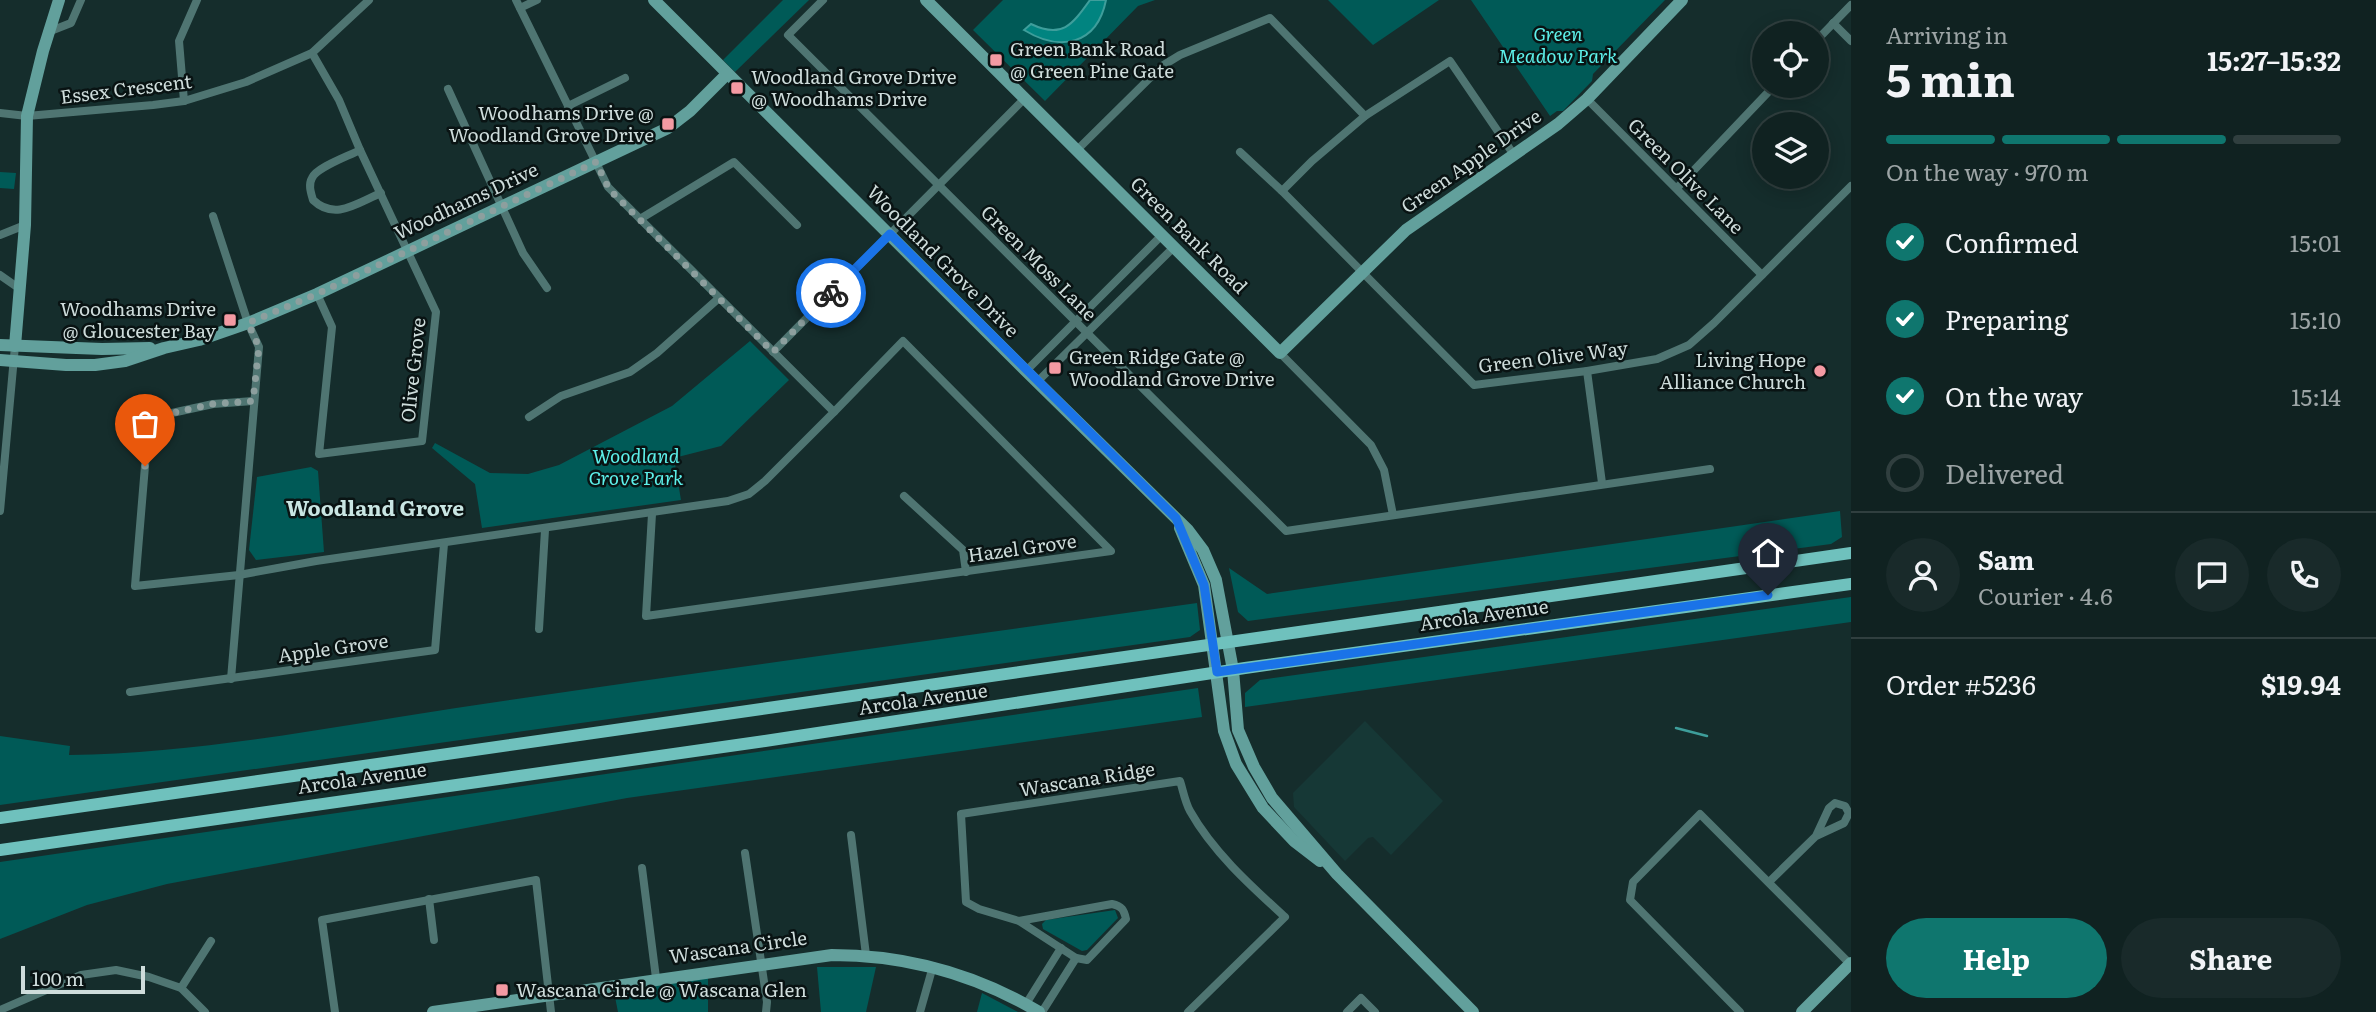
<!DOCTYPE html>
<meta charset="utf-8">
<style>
body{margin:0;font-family:Literata,serif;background:#192a2a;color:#f1f3f6;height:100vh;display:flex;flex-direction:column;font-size:26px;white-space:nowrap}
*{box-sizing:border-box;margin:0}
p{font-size:23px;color:#9ca4a5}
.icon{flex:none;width:38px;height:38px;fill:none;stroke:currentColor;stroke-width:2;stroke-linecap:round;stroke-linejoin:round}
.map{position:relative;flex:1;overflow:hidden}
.details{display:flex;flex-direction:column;background:#102221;width:525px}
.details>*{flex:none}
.buttons{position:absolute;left:1752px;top:21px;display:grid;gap:14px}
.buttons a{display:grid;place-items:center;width:77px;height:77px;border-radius:50%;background:#102221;box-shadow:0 4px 18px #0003,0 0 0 2px #303f3f;font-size:35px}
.scale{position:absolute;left:21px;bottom:18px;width:124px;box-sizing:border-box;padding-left:7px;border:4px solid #cedcdb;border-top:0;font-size:19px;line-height:24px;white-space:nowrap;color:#cedcdb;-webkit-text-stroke:5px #091313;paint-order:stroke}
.pin{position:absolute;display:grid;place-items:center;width:60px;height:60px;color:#fff;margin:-72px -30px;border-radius:50% 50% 50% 0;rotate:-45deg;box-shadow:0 0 7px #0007}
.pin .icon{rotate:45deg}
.courier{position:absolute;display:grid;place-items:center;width:70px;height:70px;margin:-35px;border:5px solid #1a73e8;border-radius:50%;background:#fff;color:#222;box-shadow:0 2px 9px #0007}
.head em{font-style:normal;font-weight:700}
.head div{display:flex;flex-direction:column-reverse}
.head{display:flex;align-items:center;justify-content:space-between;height:119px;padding:0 35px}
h1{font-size:46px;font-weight:700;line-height:52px}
.bar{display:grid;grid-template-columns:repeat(4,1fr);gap:10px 7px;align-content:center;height:84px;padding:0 35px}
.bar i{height:9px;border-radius:5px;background:#303f3f}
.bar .selected{background:#0f766e}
.bar p{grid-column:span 4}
.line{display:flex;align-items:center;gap:18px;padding:0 35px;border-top:2px solid #303f3f}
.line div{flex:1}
.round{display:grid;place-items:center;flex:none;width:74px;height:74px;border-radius:37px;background:#192a2a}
ol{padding:0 35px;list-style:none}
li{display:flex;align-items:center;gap:21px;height:77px}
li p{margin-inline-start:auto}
li .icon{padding:7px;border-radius:50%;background:#0f766e;color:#fff;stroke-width:4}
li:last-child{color:#9ca4a5}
li i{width:38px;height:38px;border:4px solid #303f3f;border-radius:50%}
.button{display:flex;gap:14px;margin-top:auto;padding:14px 35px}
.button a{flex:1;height:80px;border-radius:42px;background:#0f766e;color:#fff;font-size:28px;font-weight:700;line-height:80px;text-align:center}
.button a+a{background:#192a2a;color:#f1f3f6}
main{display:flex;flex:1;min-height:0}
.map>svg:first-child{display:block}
</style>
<main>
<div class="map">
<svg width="1851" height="1012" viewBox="0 0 1851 1012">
<rect width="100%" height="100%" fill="#152d2c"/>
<polygon fill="#163836" points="1365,721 1443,801 1391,855 1373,837 1368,838 1345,861 1294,807 1293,793"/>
<g fill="#005a57">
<polygon points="783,0 809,0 735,72 723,60"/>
<polygon points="1003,0 1155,0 1138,6 1045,101 973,30"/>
<polygon points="1328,0 1439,0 1373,45"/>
<polygon points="1471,0 1665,0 1593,74 1592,81 1563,111 1557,111 1550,116"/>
<polygon points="0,172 16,173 14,189 0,188"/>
<polygon points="750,341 789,380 721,446 674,458 681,500 482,528 475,484 432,448 435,443 490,473 528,474 559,465 672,406"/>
<polygon points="311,467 318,471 324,552 256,560 249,550 257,477"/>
<polygon points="1840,511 1842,537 1831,544 1248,621 1238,612 1229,568 1267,594"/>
<polygon points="1851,597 1851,622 1245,707 1245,693 1260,680"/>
<path d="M 1197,603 L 1200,630 L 1190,637 L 0,805 L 0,736 L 70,746 L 69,755 C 208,753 346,724 483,704 C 721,669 959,637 1197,603 Z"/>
<polygon points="1198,688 1202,717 627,798 167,884 87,905 0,939 0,862"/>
<polygon points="1115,910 1118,918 1087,950 1082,951 1043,929 1042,924 1046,920"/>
<polygon points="817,967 876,967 866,1012 821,1012"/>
<polygon points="708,978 708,1012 618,1012 614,992"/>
<polygon points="982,993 1018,1012 977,1012"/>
</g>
<path fill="#018480" stroke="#3e9e9b" stroke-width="2" d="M 1090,0 L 1106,0 C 1097,45 1060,52 1024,30 L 1031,24 C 1062,39 1072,25 1090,0 Z"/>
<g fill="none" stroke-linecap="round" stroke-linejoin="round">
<polyline stroke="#3e9e9b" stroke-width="2.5" points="1676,728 1707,736"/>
<g stroke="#4f7572" stroke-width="8">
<polyline points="823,0 788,35 1286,531 1710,469"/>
<polyline points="520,8 537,0"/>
<polyline points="1833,23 1851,41"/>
<polyline points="48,32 71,23 81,0"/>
<polyline points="1816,41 1851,5"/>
<polyline points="312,53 339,100 360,150 436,312 422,441 319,454 332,327 317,294"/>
<polyline points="448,89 523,253 547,288"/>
<polyline points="1587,99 1762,275"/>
<polyline points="184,101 179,41 197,0"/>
<polyline points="568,106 625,78"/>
<polyline points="0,113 27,116 153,105 184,101 246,82 312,53 369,0"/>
<path d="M 360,150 C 349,156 317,167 312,178 C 308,185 311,193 313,200 C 335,221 357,203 381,193"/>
<polyline points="1077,150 1162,66 1180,55 1270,18 1365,116"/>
<polyline points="1240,152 1282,191 1474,385 1587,371 1657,359 1689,345 1714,323 1851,186"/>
<polyline points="1677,188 1774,86"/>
<polyline points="1282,191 1312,161 1365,116 1450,61 1514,155"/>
<polyline points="213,216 248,323 259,347 231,679"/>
<polyline points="640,219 734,162 797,225"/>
<polyline points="0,235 25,225"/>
<polyline points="0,275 20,289"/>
<polyline points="773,352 1025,98"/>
<polyline points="1280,353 1371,445 1384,470 1393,515"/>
<polyline points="1026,371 1161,236"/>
<polyline points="1587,371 1602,483"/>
<polyline points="1037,382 1173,248"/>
<polyline points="253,401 213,404 149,418 135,586 239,575 316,561 728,501 749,494 765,481 834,412 608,187 516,0"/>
<polyline points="529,417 561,396 630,372 657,353 719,298"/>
<polyline points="904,496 963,550 966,572"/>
<polyline points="0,511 15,346"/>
<polyline points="652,514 646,616 1111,551 903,341 834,412"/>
<polyline points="539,629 545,530"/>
<polyline points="130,692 435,650 444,544"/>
<polyline points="851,835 866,955"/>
<polyline points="745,853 767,1002 766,1012"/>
<polyline points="642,868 656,978"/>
<polyline points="1769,882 1816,836 1844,823 1849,813 1845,806 1835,803 1829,808 1816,836"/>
<polyline points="429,899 434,940"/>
<path d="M 1019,921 L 1112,904 C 1122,906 1124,910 1126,919 L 1087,960 L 1076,958 L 1019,921 L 979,909 L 966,902 L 961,814 L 1180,781 C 1183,790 1185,802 1190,811 C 1213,852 1251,886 1285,917 L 1188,1012"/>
<polyline points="181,988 211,941"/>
<polyline points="1026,1004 1061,948"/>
<polyline points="0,1010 81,975 116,970 149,977 181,988 205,1012"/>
<polyline points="335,1012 322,920 536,880 551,1012"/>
<polyline points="920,1012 933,966"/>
<polyline points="1042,1012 1076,958"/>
<polyline points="1347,1012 1361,998 1375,1012"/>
<polyline points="1740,1012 1630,900 1633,882 1700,814 1851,965"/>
</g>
<g stroke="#62a09c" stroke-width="12">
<polyline points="654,0 1026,371 1188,530 1203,550 1216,580 1233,670 1238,730 1254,767 1272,798 1337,874 1473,1012"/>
<polyline points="926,0 1280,353 1406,230 1558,124 1587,99 1682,0"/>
<polyline points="0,345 102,349 150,348"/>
<polyline points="15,346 25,225 27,116 43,51 59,0"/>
<polyline points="0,360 66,365 95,365 125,361 164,348 199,340 248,323 317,294 668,128 690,111 727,74"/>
<polyline points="1180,528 1204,585 1224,731 1236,764 1263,808 1294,841 1320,861"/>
<path d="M 433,1012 L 832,955 C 907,955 975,974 1039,1012"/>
<polyline points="1802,1012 1851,963"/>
</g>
<g stroke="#6fc1bd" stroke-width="12">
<polyline points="0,818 1851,553"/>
<polyline points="0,850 765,741 1245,668 1851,584"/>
</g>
</g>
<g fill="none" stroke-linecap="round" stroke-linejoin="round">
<polyline stroke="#8d9f9e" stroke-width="7" stroke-dasharray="0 12.6" points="145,466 149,418 213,404 253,401 259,347 248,323 317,294 596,162 608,187 614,194 773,352 831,293"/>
<polyline stroke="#1a73e8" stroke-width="9" points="831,293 890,234 1176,518 1204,585 1217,672 1768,595"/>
</g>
<g fill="#f49aa3" stroke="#091313" stroke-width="2.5">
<rect x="989" y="53" width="14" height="14" rx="3.5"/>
<rect x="730" y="81" width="14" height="14" rx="3.5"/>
<rect x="661" y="117" width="14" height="14" rx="3.5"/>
<rect x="223" y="313" width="14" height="14" rx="3.5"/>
<rect x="1048" y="361" width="14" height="14" rx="3.5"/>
<circle cx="1820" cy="371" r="7"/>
<rect x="495" y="983" width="14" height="14" rx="3.5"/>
</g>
<g text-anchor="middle" stroke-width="5" stroke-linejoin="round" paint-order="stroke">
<g font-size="19" font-style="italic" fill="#5df0ea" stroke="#091313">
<text x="1558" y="41">Green<tspan x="1558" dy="22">Meadow Park</tspan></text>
<text x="636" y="463">Woodland<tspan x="636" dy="22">Grove Park</tspan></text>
</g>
<g font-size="19" fill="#cedcdb" stroke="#091313" text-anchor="start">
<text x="1010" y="56">Green Bank Road<tspan x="1010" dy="22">@ Green Pine Gate</tspan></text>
<text x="751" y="84">Woodland Grove Drive<tspan x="751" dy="22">@ Woodhams Drive</tspan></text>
<text x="654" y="120" text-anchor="end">Woodhams Drive @<tspan x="654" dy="22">Woodland Grove Drive</tspan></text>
<text x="216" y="316" text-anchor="end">Woodhams Drive<tspan x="216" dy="22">@ Gloucester Bay</tspan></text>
<text x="1069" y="364">Green Ridge Gate @<tspan x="1069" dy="22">Woodland Grove Drive</tspan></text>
<text x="1806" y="367" text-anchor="end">Living Hope<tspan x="1806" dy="22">Alliance Church</tspan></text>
<text x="516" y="997">Wascana Circle @ Wascana Glen</text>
</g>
<g font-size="19" fill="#cedcdb" stroke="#091313">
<text transform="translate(126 89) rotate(-7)" y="7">Essex Crescent</text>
<text transform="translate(1471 161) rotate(-35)" y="7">Green Apple Drive</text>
<text transform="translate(1686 176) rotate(45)" y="7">Green Olive Lane</text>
<text transform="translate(466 201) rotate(-25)" y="7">Woodhams Drive</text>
<text transform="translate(1189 235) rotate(45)" y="7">Green Bank Road</text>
<text transform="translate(943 261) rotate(45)" y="7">Woodland Grove Drive</text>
<text transform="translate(1039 263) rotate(45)" y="7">Green Moss Lane</text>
<text transform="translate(1553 357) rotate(-7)" y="7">Green Olive Way</text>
<text transform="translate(413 370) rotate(-84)" y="7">Olive Grove</text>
<text transform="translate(1022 548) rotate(-8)" y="7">Hazel Grove</text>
<text transform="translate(1484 615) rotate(-8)" y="7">Arcola Avenue</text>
<text transform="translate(333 648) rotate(-8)" y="7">Apple Grove</text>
<text transform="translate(923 699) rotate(-8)" y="7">Arcola Avenue</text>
<text transform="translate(362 778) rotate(-8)" y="7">Arcola Avenue</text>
<text transform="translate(1087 779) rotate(-9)" y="7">Wascana Ridge</text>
<text transform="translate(738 947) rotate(-8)" y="7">Wascana Circle</text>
</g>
<g font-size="21" font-weight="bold" fill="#c9e6e3" stroke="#091313">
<text x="375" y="516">Woodland Grove</text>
</g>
</g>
</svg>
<div class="buttons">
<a><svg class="icon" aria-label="locate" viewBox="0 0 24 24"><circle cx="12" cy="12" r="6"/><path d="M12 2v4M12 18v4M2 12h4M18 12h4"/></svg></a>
<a><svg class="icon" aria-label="layers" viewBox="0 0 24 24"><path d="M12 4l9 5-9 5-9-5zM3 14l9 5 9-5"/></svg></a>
</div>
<div class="scale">100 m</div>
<div class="pin" style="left:145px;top:466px;background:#ea580c"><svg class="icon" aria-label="bag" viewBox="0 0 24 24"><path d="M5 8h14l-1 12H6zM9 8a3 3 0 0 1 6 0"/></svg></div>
<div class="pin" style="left:1768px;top:595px;background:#1f2937"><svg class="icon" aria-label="home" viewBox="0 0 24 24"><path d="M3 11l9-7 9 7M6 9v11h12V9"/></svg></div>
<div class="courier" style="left:831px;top:293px"><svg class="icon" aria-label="bike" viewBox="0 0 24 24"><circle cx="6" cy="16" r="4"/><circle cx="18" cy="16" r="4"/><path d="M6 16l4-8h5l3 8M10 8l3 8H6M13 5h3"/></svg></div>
</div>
<section class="details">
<div class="head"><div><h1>5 min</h1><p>Arriving in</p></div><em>15:27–15:32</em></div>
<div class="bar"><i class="selected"></i><i class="selected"></i><i class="selected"></i><i></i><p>On the way · 970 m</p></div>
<ol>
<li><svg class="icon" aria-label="check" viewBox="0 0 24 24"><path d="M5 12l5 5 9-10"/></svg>Confirmed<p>15:01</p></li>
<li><svg class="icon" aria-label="check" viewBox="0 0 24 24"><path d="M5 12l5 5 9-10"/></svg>Preparing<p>15:10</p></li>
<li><svg class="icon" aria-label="check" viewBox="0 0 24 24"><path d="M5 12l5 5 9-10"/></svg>On the way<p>15:14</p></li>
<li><i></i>Delivered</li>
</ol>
<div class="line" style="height:126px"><a class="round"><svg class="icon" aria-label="person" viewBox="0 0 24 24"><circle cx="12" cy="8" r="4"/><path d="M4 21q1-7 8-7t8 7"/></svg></a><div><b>Sam</b><p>Courier · 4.6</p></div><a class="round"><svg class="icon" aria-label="chat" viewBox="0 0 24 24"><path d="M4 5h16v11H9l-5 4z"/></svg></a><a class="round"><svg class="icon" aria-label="phone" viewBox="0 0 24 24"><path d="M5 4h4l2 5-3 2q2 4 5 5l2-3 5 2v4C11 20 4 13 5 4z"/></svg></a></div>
<div class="line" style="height:91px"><div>Order #5236</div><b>$19.94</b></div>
<div class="button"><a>Help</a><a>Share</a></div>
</section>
</main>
